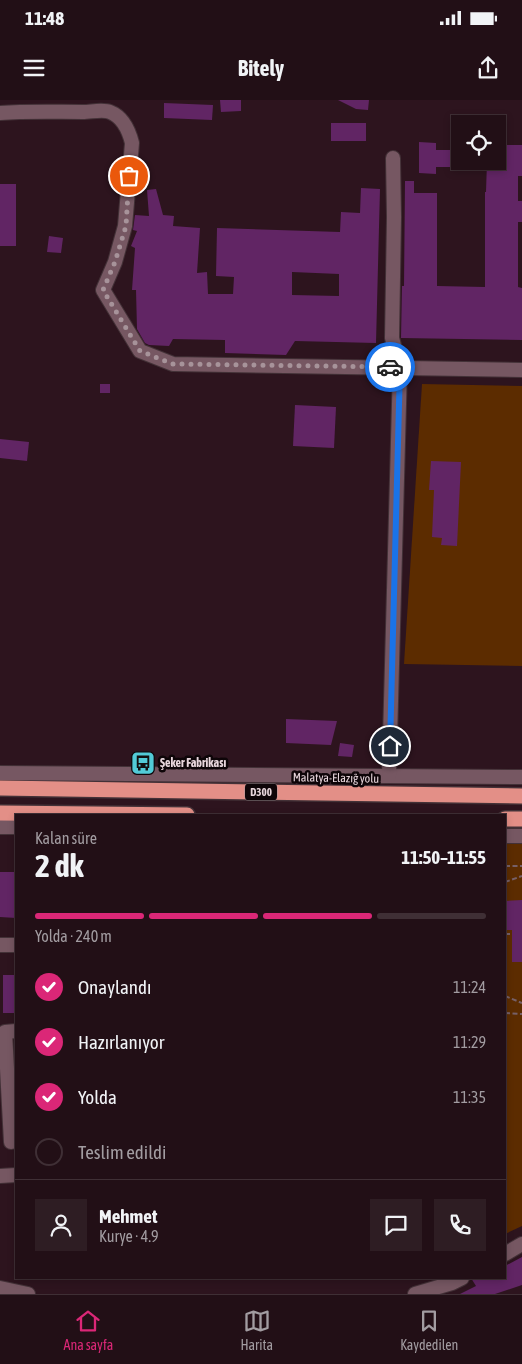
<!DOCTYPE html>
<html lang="tr">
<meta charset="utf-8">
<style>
body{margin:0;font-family:"Asap Condensed",sans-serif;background:#2e1d23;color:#f1f3f6;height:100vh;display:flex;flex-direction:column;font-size:19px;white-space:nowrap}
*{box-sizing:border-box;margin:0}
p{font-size:16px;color:#a29ca1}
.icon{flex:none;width:28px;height:28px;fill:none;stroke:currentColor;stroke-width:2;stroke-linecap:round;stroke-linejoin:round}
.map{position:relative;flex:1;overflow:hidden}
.sheet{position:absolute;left:15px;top:714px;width:491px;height:465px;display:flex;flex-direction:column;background:#220f16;border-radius:0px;box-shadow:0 2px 8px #0003,0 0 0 1px #3f2f35}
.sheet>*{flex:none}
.fabs{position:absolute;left:451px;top:15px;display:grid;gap:10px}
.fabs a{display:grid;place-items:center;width:55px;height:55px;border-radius:0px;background:#220f16;box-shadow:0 2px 8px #0003,0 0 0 1px #3f2f35;font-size:25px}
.pin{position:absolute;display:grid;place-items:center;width:42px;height:42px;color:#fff;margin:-21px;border:2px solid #fff;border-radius:50%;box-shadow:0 1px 5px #0007}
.courier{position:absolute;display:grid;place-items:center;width:50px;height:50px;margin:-25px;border:4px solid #1a73e8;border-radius:50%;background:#fff;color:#222;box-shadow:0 1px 6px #0007}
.summary em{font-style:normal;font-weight:700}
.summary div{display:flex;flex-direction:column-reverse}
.summary{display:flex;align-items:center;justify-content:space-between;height:85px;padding:0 20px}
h1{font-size:32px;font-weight:700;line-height:38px}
.bar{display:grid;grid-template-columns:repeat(4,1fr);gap:8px 5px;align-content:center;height:60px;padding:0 20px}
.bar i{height:6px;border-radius:4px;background:#3f2f35}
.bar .on{background:#db2777}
.bar p{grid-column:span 4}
.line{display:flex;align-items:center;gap:12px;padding:0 20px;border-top:1px solid #3f2f35}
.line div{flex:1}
.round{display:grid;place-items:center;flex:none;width:52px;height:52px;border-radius:0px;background:#2e1d23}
ol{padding:0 20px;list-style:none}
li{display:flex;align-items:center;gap:15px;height:55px}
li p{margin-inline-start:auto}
li .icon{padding:5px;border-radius:50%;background:#db2777;color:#fff;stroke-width:4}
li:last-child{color:#a29ca1}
li i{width:28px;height:28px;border:2px solid #3f2f35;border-radius:50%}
.status{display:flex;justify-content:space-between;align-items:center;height:35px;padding:0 25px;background:#220f16;direction:ltr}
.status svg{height:14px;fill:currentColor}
header{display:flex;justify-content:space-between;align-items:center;height:65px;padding:0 20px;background:#220f16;font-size:22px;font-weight:700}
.tab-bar{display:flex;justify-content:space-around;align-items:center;height:70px;border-top:1px solid #3f2f35;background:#220f16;font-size:14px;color:#a29ca1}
.tab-bar a{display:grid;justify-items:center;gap:2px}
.tab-bar .on{color:#db2777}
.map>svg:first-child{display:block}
</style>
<div class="status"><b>11:48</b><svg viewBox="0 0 49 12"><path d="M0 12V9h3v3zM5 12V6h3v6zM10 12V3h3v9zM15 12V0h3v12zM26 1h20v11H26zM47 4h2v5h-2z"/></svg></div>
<header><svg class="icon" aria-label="menu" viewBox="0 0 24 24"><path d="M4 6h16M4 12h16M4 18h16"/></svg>Bitely<svg class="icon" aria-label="share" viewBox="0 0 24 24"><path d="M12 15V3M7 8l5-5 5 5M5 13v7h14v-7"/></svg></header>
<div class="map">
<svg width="522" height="1194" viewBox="0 0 522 1194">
<rect width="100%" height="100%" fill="#2d141e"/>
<g fill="#5c2c00">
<polygon points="422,284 522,286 522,566 404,564"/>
<polygon points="505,740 522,741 522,1126 505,1134"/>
</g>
<g fill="#612564" fill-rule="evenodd">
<polygon points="220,0 241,0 241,11 221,12"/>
<polygon points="338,0 369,0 368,10 356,9"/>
<polygon points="164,3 213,5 212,20 164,18"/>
<rect x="331" y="23" width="35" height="18"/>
<polygon points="419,42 436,43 436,50 460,50 460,67 436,67 436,74 419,73"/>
<polygon points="498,45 522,45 522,76 518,76 518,101 522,101 522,122 518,122 518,187 522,188 522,240 401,238 402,186 404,186 405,81 414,81 414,93 437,93 437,186 485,187 485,92 486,92 487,61 498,61"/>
<rect x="0" y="84" width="16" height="62"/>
<path d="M 361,88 L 380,89 L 376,243 L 295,241 L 286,255 L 225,253 L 225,240 L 173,239 L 169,246 L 149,245 L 145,243 L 137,229 L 136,190 L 132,190 L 135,148 L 131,146 L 137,131 L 133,130 L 135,115 L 149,116 L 147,90 L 156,89 L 163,115 L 174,116 L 173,126 L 200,128 L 197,173 L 207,172 L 208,194 L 233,194 L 234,177 L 216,176 L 217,128 L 340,132 L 341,112 L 360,113 ZM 292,172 L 339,174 L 339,196 L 292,195 Z"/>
<polygon points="49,136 63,138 61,153 47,152"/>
<rect x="100" y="284" width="10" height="9"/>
<polygon points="295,305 336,307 334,348 293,346"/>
<polygon points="0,339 29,342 27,361 0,358"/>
<polygon points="431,361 461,362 457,446 441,445 442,438 432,437 434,390 429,390"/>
<polygon points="286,619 337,621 331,645 286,643"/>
<polygon points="340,643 354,645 352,657 338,656"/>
<polygon points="0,772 16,772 16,818 0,817"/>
<polygon points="522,800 522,862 512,862 512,830 505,830 505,801"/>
<rect x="3" y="875" width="13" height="38"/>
<polygon points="522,1157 522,1185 495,1194 460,1194 476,1186 471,1178 505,1178 505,1166"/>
</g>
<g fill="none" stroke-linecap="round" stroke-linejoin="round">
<g stroke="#433137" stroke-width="16">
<g id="minor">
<path d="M 0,13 C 27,11 55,12 83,12 C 91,12 103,9 110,12 C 123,17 129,31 132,43 L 125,126 L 115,162 L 103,190 L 140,251 L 173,264 L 522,270"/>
<polyline points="0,673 522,677"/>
<polyline points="389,676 400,267 392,238 394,117 393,58"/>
<polyline points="0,727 16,727"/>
<polyline points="505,736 522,736"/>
<polyline points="0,845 16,845"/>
<polyline points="11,1042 5,932 16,931"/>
<polyline points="0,1076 16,1075"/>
<polyline points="505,1154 522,1144"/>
<polyline points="0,1188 28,1194"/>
<polyline points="415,1194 452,1183 462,1178"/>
</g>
</g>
<g stroke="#433137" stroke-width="18">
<g id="highway">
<polyline points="0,688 522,696"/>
<polyline points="0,713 187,715"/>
<polyline points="505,719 522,719"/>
</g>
</g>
<g stroke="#766068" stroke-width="2" stroke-dasharray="5 2.5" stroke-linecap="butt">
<polyline points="505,766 522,766"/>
<polyline points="505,782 522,776"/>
<polyline points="505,834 512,834"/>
<polyline points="505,896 522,903"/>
<polyline points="505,913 522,914"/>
</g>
<use href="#minor" stroke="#765762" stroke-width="14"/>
<use href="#highway" stroke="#e38f87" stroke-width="15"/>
</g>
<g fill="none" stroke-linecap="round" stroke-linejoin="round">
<polyline stroke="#a7939a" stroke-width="5" stroke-dasharray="0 9" points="129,76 126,126 115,162 103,190 140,251 173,264 390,267"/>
<polyline stroke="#1a73e8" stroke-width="6" points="390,646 400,267 390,267"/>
</g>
<defs>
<g id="bus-square" transform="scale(1.25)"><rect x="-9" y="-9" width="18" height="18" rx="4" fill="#52cbd7" stroke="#0e0508"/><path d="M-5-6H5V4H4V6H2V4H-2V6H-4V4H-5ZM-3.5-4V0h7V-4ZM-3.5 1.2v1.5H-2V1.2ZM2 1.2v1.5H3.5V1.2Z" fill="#111"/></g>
</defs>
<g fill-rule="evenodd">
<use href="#bus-square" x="143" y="663"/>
</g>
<g text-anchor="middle" stroke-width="5" stroke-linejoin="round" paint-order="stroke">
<rect fill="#0e0508" stroke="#a7989d" stroke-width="1" x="245" y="683.5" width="32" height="17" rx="4"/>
<g font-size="11" font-weight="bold" fill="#e9d7dd">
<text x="261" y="696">D300</text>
</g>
<g font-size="12" font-weight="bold" fill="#e9d7dd" stroke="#0e0508" text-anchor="start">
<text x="160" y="667">Şeker Fabrikası</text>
</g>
<g font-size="12" fill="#e9d7dd" stroke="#0e0508">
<text transform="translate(336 678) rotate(1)" y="4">Malatya-Elazığ yolu</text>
</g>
</g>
</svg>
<div class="fabs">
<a><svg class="icon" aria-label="locate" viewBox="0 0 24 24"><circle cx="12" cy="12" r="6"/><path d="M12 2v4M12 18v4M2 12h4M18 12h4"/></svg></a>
</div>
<div class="pin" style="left:129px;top:76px;background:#ea580c"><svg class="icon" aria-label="bag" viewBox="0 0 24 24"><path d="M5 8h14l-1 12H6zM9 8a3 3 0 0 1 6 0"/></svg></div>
<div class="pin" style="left:390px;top:646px;background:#1f2937"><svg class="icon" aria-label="home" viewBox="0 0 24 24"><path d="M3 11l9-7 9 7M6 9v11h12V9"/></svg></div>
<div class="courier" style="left:390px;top:267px"><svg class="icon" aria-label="car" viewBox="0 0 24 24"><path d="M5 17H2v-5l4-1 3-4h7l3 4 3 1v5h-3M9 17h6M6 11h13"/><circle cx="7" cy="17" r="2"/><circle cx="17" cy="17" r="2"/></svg></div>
<section class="sheet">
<div class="summary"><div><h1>2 dk</h1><p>Kalan süre</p></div><em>11:50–11:55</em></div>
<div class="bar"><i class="on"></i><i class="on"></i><i class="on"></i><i></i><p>Yolda · 240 m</p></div>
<ol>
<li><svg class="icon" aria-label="check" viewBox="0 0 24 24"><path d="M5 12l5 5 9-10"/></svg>Onaylandı<p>11:24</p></li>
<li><svg class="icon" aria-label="check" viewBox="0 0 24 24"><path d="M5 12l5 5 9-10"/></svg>Hazırlanıyor<p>11:29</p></li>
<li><svg class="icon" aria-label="check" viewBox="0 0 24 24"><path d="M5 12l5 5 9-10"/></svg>Yolda<p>11:35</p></li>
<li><i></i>Teslim edildi</li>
</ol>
<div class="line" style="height:90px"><a class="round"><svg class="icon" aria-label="person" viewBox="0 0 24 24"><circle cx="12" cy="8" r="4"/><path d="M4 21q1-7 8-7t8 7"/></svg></a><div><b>Mehmet</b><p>Kurye · 4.9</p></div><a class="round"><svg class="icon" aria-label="chat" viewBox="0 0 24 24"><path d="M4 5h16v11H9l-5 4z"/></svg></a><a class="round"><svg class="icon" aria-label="phone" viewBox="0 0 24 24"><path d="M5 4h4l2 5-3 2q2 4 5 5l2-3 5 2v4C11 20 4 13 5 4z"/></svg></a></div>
</section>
</div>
<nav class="tab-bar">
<a class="on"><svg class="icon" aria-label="home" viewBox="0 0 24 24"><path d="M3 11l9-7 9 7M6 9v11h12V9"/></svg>Ana sayfa</a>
<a><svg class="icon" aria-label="map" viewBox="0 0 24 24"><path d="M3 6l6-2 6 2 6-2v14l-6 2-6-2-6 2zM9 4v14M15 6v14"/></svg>Harita</a>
<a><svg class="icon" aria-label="saved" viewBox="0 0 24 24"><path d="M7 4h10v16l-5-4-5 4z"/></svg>Kaydedilen</a>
</nav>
